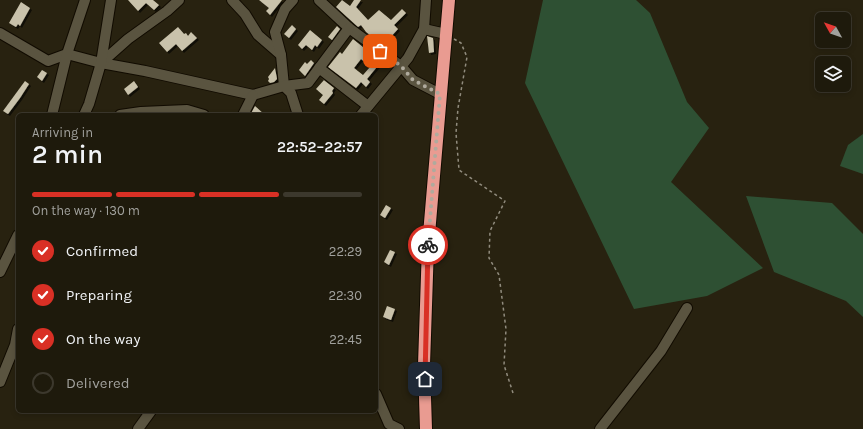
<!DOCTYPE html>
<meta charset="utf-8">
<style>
body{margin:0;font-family:Karla,sans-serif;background:#2b271a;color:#f1f3f6;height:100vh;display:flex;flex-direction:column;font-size:15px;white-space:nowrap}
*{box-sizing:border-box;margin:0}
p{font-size:13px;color:#a1a19d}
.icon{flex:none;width:22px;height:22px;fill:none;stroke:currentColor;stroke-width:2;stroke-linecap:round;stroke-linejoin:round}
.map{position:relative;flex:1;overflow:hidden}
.panel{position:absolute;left:16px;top:113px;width:362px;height:300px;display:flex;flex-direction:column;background:#1e1a0c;border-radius:6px;box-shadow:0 2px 6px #0003,0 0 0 1px #3c382d}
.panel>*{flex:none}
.needle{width:26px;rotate:310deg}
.tools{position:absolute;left:815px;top:12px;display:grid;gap:8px}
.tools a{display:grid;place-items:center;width:36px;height:36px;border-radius:6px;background:#1e1a0c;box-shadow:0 2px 6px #0003,0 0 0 1px #3c382d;font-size:20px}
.pin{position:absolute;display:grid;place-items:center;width:34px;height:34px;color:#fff;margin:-17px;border-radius:8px;box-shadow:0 2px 6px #0006}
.courier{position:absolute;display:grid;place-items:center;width:40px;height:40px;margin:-20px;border:3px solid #d93025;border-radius:50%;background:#fff;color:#222;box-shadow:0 1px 5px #0007}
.head em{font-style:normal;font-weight:600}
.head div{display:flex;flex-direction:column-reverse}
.head{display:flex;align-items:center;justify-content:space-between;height:68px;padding:0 16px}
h1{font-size:26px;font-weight:600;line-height:30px}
.bar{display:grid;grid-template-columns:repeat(4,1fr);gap:6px 4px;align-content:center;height:48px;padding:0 16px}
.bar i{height:5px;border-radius:3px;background:#3c382d}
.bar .current{background:#d93025}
.bar p{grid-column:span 4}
ol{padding:0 16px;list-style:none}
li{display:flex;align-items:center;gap:12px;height:44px}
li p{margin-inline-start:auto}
li .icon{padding:4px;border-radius:50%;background:#d93025;color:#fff;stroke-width:4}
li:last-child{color:#a1a19d}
li i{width:22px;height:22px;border:2px solid #3c382d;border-radius:50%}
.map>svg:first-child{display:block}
</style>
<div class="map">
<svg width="863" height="429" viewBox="0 0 863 429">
<defs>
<filter id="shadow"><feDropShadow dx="2" dy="2" stdDeviation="0" flood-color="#0009"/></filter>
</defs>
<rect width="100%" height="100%" fill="#282210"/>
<g fill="#2e5033">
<polygon points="543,0 636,0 650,13 687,102 709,128 671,182 763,268 707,296 634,309 525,83"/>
<polygon points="863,134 863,174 840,166 848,145"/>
<polygon points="746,196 832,203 863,234 863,317 846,301 774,272"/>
</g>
<g fill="#c9c2ab" filter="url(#shadow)">
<polygon points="128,0 153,0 159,5 154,10 146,3 138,11"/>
<polygon points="259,0 282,0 270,15 266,11 269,8"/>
<polygon points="342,0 350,6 354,0 361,0 356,7 368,20 379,10 391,20 402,9 406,13 394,25 398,29 386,42 377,34 374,38 366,32 361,25 358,27 336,7"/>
<polygon points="21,2 30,8 20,26 18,24 16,27 9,23"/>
<polygon points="292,25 296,29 289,38 284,34"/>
<polygon points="337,26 340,29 332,40 328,37"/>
<polygon points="178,27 184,34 186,33 188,36 191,32 197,38 182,51 176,44 167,52 159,43"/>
<polygon points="310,30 322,40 317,47 315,45 312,50 306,45 302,49 298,45"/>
<polygon points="427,36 433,38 434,52 429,53"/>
<polygon points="353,39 374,56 367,64 361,59 354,68 363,75 370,67 368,65 377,58 381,62 367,79 370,82 366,87 361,82 356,88 328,67 340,52 342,54"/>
<polygon points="311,60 314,63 305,76 299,70 305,62 307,64"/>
<polygon points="275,68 277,79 274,82 270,83 268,81 269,79 268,77"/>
<polygon points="42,70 47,73 42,81 37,77"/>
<polygon points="320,77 334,88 332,91 333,93 324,104 319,100 323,95 316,89 324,80"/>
<polygon points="25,81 29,84 20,98 8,114 3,111"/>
<polygon points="134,81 138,87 128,95 124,89"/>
<polygon points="255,106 265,115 250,115"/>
<polygon points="386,205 391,208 385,218 380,215"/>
<polygon points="390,250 395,252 389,265 384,262"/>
<polygon points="387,306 395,309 391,320 383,317"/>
</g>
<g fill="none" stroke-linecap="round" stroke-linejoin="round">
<g stroke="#110b00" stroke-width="12">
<g id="minor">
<polyline points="232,0 245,14 258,35 281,55 284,86 291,93 298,115"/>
<polyline points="319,0 349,28 401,66 413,80 440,94"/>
<polyline points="424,29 446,34"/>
<polyline points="0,33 48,61 67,54 101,63 145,71 253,95 284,86 308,83 349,28"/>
<polyline points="281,55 275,32 285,9 293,0"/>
<polyline points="101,63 128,39 167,11 179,0"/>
<polyline points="319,68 368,106"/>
<polyline points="52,115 67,54 85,0"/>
<polyline points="84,115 89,104 101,63 111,0"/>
<polyline points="120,115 141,112 187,110 204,115"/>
<polyline points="243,115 253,95"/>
<polyline points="361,115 408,58 424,29 426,0"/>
<polyline points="0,272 18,235"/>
<polyline points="0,382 15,345 18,329"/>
<polyline points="376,394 389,424 399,429"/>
<polyline points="138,429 151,411"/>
<polyline points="600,429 661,351 687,308"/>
</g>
</g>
<g stroke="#110b00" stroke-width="14">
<polyline id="highway" points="426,429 424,365 428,246 449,0"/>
</g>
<polyline stroke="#918c7e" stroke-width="1.5" stroke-dasharray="3 3" stroke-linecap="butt" points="454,39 461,43 467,57 458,108 456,133 459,170 505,201 490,231 489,258 499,275 506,329 504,365 513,393"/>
<use href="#minor" stroke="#5a5440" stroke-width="10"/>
<use href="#highway" stroke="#e99b91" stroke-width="12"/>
</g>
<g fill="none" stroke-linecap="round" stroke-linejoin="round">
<polyline stroke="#afaa9d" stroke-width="4" stroke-dasharray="0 7.2" points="380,51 401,66 413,80 440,94 428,245"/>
<polyline stroke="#d93025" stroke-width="5" points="425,379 428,245"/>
</g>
</svg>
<div class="tools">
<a><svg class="needle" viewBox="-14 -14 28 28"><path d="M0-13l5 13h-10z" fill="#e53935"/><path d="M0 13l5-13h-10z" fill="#a1a19d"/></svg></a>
<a><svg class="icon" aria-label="layers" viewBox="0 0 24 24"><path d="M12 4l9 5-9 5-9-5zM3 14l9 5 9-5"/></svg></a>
</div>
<div class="pin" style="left:380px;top:51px;background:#ea580c"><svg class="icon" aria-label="bag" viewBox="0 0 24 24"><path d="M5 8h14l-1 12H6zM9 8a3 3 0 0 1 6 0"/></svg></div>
<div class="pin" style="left:425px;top:379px;background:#1f2937"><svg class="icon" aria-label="home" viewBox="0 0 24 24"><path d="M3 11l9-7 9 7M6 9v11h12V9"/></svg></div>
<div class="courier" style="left:428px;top:245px"><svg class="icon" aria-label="bike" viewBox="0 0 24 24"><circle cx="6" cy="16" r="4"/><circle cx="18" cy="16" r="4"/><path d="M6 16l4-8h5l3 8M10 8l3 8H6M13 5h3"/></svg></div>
<section class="panel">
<div class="head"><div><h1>2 min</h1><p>Arriving in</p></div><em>22:52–22:57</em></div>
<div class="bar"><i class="current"></i><i class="current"></i><i class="current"></i><i></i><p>On the way · 130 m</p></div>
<ol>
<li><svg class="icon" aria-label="check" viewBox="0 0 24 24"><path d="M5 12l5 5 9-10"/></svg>Confirmed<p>22:29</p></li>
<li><svg class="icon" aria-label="check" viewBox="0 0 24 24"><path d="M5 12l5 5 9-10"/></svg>Preparing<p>22:30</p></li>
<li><svg class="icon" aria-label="check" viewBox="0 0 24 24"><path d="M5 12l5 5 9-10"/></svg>On the way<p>22:45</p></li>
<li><i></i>Delivered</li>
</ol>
</section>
</div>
